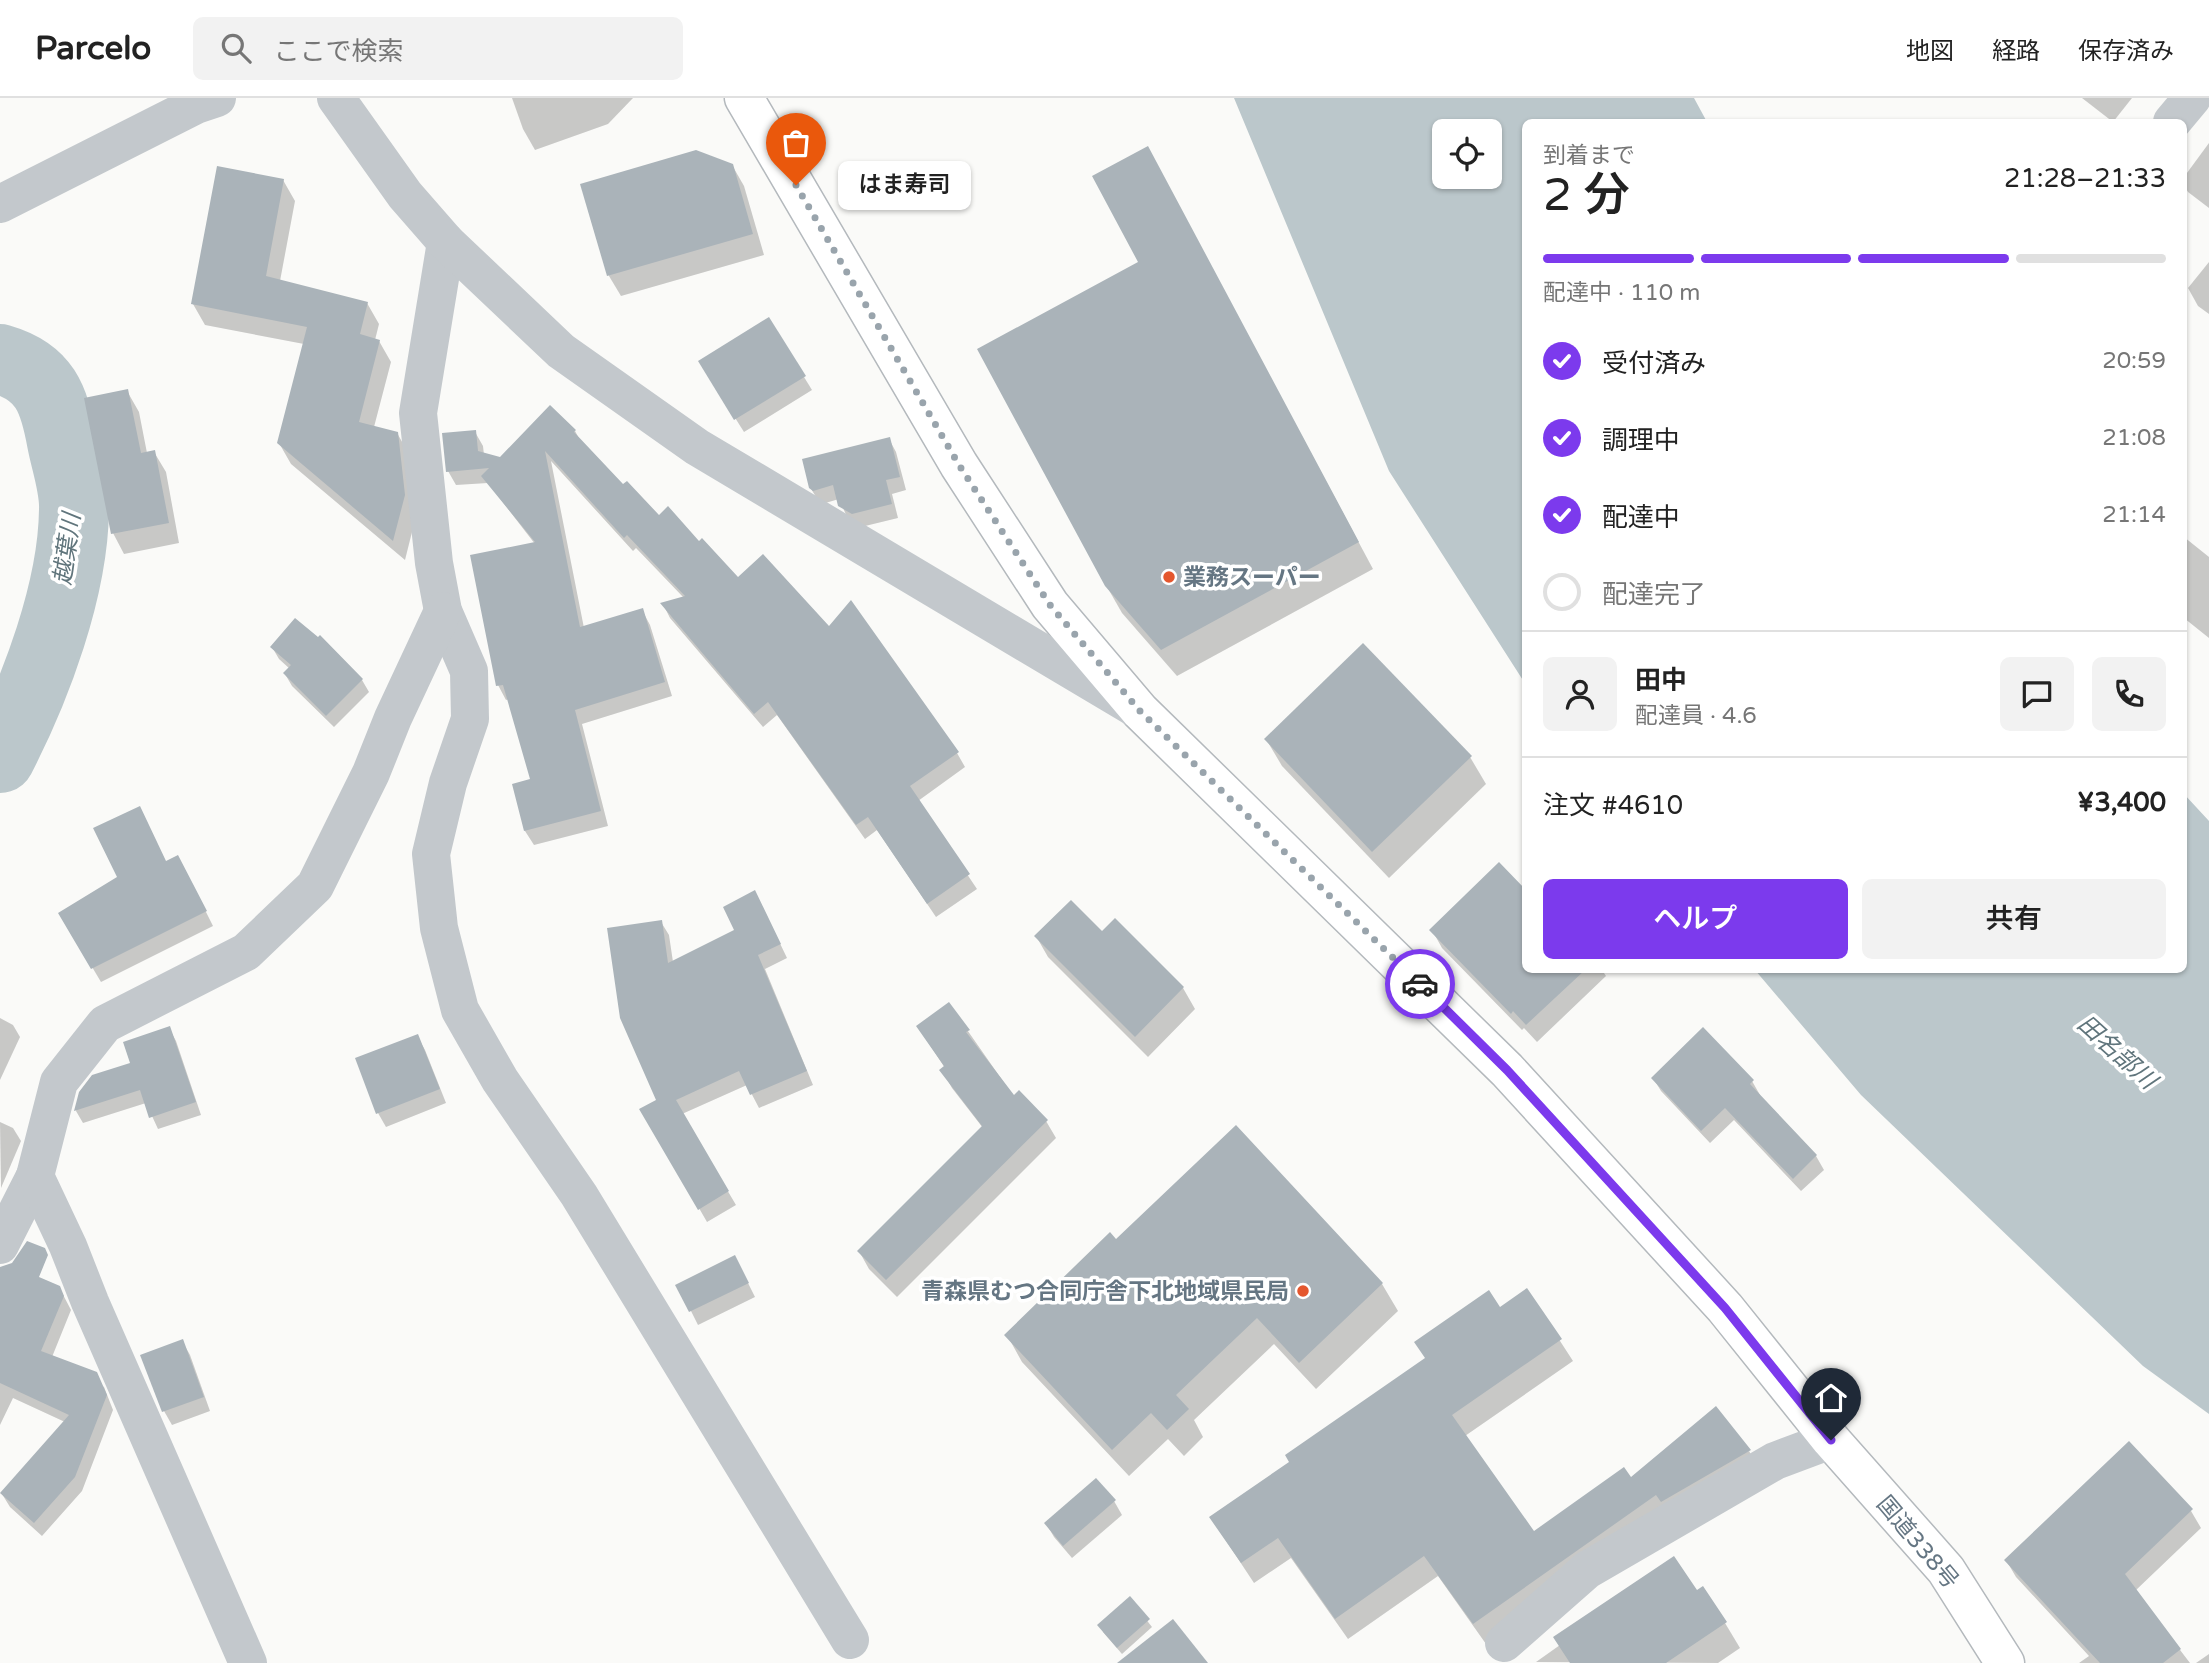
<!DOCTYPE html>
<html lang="ja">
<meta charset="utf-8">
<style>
body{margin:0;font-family:"Varela Round","Noto Sans JP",sans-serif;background:#f2f2f2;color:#222;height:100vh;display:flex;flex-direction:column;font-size:26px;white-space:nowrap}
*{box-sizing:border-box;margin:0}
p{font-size:23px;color:#767676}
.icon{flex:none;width:38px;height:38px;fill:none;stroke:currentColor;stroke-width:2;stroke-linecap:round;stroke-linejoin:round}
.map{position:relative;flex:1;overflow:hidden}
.panel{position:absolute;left:1522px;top:21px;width:665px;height:854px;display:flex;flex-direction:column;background:#fff;border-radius:10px;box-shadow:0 2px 5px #0004}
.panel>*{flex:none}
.fabs{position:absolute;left:1432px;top:21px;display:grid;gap:14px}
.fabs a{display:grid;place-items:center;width:70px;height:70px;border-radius:10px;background:#fff;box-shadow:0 2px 5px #0004;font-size:35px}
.pin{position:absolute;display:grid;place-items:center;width:60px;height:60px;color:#fff;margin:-72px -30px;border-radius:50% 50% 50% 0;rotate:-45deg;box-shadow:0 0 7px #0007}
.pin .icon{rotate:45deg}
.courier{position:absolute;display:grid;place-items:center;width:70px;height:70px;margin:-35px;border:5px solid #7c3aed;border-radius:50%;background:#fff;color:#222;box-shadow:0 2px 9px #0007}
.bubble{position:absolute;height:49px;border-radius:10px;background:#fff;box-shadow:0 2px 5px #0004;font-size:23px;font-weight:600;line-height:49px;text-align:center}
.head em{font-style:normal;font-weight:600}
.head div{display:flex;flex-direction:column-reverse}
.head{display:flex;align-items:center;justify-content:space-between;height:119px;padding:0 21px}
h1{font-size:46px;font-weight:600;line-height:52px}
.bar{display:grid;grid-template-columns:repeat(4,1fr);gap:10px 7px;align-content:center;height:84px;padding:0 21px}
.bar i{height:9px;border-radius:5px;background:#e0e0e0}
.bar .on{background:#7c3aed}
.bar p{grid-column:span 4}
.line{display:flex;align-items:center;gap:18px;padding:0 21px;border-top:2px solid #e0e0e0}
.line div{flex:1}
.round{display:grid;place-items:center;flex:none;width:74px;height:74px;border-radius:10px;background:#f2f2f2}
ol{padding:0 21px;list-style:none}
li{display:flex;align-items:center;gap:21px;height:77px}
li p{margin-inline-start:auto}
li .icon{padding:7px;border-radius:50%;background:#7c3aed;color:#fff;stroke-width:4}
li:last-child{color:#767676}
li i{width:38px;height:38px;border:4px solid #e0e0e0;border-radius:50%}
.button{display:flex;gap:14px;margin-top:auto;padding:14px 21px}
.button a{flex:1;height:80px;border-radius:10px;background:#7c3aed;color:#fff;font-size:28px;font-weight:600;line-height:80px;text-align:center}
.button a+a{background:#f2f2f2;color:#222}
header{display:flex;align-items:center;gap:42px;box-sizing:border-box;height:98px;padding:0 35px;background:#fff;border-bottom:2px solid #e0e0e0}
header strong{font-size:33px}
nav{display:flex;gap:38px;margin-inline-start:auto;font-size:24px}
.search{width:490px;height:63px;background:#f2f2f2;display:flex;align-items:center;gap:18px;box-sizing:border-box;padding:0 24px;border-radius:10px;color:#767676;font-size:26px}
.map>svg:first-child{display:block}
</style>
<header>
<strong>Parcelo</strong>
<div class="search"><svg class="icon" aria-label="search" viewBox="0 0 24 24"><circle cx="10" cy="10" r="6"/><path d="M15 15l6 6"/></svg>ここで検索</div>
<nav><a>地図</a><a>経路</a><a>保存済み</a></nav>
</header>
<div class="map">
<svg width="2209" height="1565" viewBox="0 0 2209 1565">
<rect width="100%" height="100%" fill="#fafaf8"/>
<g fill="#bbc7cb" fill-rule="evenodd">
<path d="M 1234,0 L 1694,0 L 1707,24 L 1526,24 L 1526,587 L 1389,373 ZM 1444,33 L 1489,33 L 1489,79 L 1444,79 Z"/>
<polygon points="2184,696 2209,723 2209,1316 2143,1268 1861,997 1755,872 2184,872"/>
</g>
<g fill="#0003">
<polygon points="512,0 633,0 608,26 535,52 523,31"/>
<polygon points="2082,0 2132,0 2113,24"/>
<polygon points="2209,45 2209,110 2188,94 2184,87 2184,79"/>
<polygon points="732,67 744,88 764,157 621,198 609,178 583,87"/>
<polygon points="1162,77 1373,471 1177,578 1122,515 1106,487 1140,165"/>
<polygon points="283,82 295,103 280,183 367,205 379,226 375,242 379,243 391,264 374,329 397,335 409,356 416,418 405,462 291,366 279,345 304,246 205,227 193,206"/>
<polygon points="2209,164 2209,216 2198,208 2188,190"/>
<polygon points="708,277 804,279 812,292 744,334"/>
<polygon points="127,293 139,314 147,355 154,354 166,374 179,445 124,456 113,435"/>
<polygon points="575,333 581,344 623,389 658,420 699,445 737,482 829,531 957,655 965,669 918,703 977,791 936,819 877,732 865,741 777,617 763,629 670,520 663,506 684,500 636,450 633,453 551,363 584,530 642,512 650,527 672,598 582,626 608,728 534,747 525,733 514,687 532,682 509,601 506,602 498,587 535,446 488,385 456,387 448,373 475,334 483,348 484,357 500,361"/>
<polygon points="889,341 896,354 906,392 892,396 898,420 861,429 848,421 839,401 822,406 819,404 810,389"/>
<polygon points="2184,439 2209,459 2209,540 2184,520"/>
<polygon points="272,549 362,582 369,594 334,629 292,588 285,576 290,571 279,561"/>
<polygon points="1266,641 1470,659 1486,686 1389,780 1282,668"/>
<polygon points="166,765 185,772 213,828 101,884 60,815"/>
<polygon points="1526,795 1526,872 1602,872 1606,878 1537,944 1524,930 1522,932 1442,850 1432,832"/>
<polygon points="762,808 787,860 765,871 813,987 759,1010 747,987 682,1016 736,1107 707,1124 642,1011 658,1002 661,824 669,837 673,864 736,833"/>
<polygon points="1115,822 1183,890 1195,911 1148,959 1048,859 1036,838 1102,835"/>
<polygon points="949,906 1014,999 1046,1023 1056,1040 897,1199 869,1171 859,1153 983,1030 952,990 942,972 945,970 918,929"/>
<polygon points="0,920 13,927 20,939 0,982"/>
<polygon points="169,930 176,943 201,1017 158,1031 146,1005 83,1025 76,1013 81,995 132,966"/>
<polygon points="417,938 425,952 446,1005 386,1029 378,1015 357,961"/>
<polygon points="1653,980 1752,983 1760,997 1759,998 1816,1058 1824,1072 1801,1093 1734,1022 1710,1045 1661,993"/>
<polygon points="0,1024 13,1030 21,1043 1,1090"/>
<polygon points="1116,1144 1382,1186 1398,1213 1316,1291 1274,1246 1194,1322 1203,1339 1184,1358 1168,1341 1129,1378 1022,1264 1007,1237"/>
<polygon points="742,1173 755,1199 698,1227 678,1187"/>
<polygon points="59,1189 71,1212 52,1259 104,1289 113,1312 82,1393 42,1438 10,1409 2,1396 65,1324 13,1300 0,1327 0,1227"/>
<polygon points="1527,1192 1573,1263 1465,1338 1533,1436 1749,1353 1761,1374 1486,1546 1438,1478 1348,1541 1291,1460 1254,1485 1211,1420 1291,1365"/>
<polygon points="182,1243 190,1257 210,1313 172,1327 164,1313 142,1258"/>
<polygon points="1114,1403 1122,1417 1072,1460 1054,1439 1046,1425"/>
<polygon points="2191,1413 2201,1430 2135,1493 2190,1565 2079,1565 2089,1558 2016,1479 2006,1462"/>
<polygon points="1697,1494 1725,1525 1740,1550 1718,1565 1536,1564 1560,1547"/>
<polygon points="1130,1501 1152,1529 1122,1556 1103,1534"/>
<polygon points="2209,1556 2209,1565 2196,1565"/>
</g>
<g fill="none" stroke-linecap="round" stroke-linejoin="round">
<path stroke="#bbc7cb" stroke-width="70" d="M 0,261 C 45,274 54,300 62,344 C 66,365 75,390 74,412 C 73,492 36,590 0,660"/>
</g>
<g fill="#aab3b9">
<polygon points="1148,48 1359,444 1161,552 1105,488 977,251 1138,164 1092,78"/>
<polygon points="696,52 733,66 753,136 607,178 580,86"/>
<polygon points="217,68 284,81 266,178 368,204 360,236 380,242 359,324 398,334 405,397 393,443 277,345 307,229 191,206"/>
<polygon points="769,219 806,278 734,322 698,263"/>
<polygon points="128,291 141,355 155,352 169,425 111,436 84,300"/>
<polygon points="550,307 576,332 574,334 623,386 627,383 659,417 668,408 699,443 702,440 738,479 763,456 829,528 851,502 959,654 910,688 970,776 927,806 868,719 856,727 768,604 754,616 660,505 685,498 627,437 624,440 545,353 580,529 643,510 665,584 575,612 601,713 524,733 512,686 530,681 503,587 496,588 470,457 535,444 481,378 489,370 446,374 442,335 476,332 478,353 500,359"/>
<polygon points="890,339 900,379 886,382 892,406 852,416 838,408 833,387 813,393 809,390 802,361"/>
<polygon points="295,520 318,539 320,537 363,581 326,618 283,575 291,567 270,549"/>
<polygon points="1363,545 1472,658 1372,754 1264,641"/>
<polygon points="140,708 166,763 178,757 207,813 91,871 58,815 117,779 93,730"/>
<polygon points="1499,764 1526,792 1526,872 1585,872 1526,927 1513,913 1511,916 1429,832"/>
<polygon points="755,792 781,846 758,857 807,973 750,997 739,973 676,1002 729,1093 698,1112 639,1011 656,1002 620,920 607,830 662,822 668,865 734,832 723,809"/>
<polygon points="1071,802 1102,833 1115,820 1184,889 1135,939 1034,838"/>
<polygon points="949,904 970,932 966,934 1014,997 1019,992 1048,1022 886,1182 857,1153 982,1028 939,972 944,968 916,928"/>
<polygon points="170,928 196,1004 149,1020 140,992 74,1013 79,994 92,977 130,965 123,944"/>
<polygon points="1703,929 1754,982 1750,986 1817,1057 1793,1081 1725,1010 1701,1033 1651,980"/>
<polygon points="418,936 440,991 376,1016 355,960"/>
<polygon points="1236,1027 1383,1185 1299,1265 1257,1220 1176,1297 1189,1311 1167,1332 1151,1315 1112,1352 1004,1237 1110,1134 1116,1141"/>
<polygon points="27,1143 45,1150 48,1157 39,1179 60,1188 64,1198 41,1253 97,1274 107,1297 75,1379 34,1425 0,1395 69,1317 0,1285 0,1169 12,1165"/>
<polygon points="735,1157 749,1185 689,1214 675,1187"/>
<polygon points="1527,1190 1562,1241 1452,1317 1534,1433 1624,1369 1631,1379 1716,1308 1751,1352 1661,1404 1656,1397 1473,1526 1424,1458 1335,1521 1278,1440 1241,1465 1209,1419 1289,1364 1285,1357 1425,1260 1414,1244 1489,1192 1500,1209"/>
<polygon points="183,1241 204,1299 162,1314 140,1257"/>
<polygon points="2129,1343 2193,1411 2125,1476 2181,1551 2163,1565 2100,1565 2004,1462"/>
<polygon points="1096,1380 1116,1402 1063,1448 1044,1425"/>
<polygon points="1674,1458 1697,1492 1703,1488 1727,1524 1666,1565 1570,1565 1553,1539"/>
<polygon points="1130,1498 1150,1521 1117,1550 1097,1527"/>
<polygon points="1173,1521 1208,1565 1117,1565"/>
</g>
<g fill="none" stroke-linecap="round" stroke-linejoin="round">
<g stroke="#b4b9bd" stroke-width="41">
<polyline id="trunk" points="744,0 959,367 1050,507 1140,613 1507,972 1725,1210 1831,1342 1946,1472 2005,1565"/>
</g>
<g stroke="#c3c8cc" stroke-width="38">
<polyline points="2172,24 2192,0"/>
<polyline points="446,144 418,315 434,465 443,513 469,573 470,621 448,685 431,756 439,830 460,912 500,982 579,1097 850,1542"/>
<polyline points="0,1147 35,1078"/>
<polyline points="1504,1545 1587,1472 1775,1363 1831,1342"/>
<polyline points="248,1565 90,1204 68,1148 35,1078 59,984 105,926 246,854 315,788 371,675 393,620 443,513"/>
</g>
<g stroke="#c3c8cc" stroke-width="38">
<polyline points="336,0 405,97 446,144 561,253 697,349 1135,610"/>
<polyline points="0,106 196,7 217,0"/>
</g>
<use href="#trunk" stroke="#fff" stroke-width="38"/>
</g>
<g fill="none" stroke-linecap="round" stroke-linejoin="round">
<polyline stroke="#99a4ac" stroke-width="7" stroke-dasharray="0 12.6" points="796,87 959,367 1050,507 1140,613 1420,886"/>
<polyline stroke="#7c3aed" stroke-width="9" points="1420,886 1507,972 1725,1210 1831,1342"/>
</g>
<g fill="#e4572e" stroke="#fff" stroke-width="2.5">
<circle cx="1169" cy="479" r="7"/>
<circle cx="1303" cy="1193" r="7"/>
</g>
<g text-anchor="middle" stroke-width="7" stroke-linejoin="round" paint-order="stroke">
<g font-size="23" font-weight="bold" fill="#657683" stroke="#fff" text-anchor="start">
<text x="1183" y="487">業務スーパー</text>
<text x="1289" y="1201" text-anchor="end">青森県むつ合同庁舎下北地域県民局</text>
</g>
<g font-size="23" fill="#657683" stroke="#fff">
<text transform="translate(1918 1444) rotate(50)" y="8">国道338号</text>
</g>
<g font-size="24" font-style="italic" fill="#60757c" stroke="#fff">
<text transform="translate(67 451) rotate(-82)" y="8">越葉川</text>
<text transform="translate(2117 954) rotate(42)" y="8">田名部川</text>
</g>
</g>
</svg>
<div class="fabs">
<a><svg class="icon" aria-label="locate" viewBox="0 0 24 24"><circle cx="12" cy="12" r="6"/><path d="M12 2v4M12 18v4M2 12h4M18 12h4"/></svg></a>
</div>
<div class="pin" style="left:796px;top:87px;background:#ea580c"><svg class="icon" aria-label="bag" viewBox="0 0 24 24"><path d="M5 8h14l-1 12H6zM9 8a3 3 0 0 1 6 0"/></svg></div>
<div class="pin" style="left:1831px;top:1342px;background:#1f2937"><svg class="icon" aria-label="home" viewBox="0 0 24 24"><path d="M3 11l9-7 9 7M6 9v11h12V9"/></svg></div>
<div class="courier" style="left:1420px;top:886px"><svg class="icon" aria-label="car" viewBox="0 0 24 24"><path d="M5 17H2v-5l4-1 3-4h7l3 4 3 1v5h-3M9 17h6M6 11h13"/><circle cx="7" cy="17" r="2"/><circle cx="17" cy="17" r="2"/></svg></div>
<div class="bubble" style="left:838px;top:63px;width:133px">はま寿司</div>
<section class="panel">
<div class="head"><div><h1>2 分</h1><p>到着まで</p></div><em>21:28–21:33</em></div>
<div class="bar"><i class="on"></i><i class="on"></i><i class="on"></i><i></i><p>配達中 · 110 m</p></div>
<ol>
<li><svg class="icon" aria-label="check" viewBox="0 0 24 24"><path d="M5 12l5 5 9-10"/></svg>受付済み<p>20:59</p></li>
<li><svg class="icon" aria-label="check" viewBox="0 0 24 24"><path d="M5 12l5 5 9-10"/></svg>調理中<p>21:08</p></li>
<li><svg class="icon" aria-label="check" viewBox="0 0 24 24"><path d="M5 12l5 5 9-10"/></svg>配達中<p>21:14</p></li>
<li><i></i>配達完了</li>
</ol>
<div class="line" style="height:126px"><a class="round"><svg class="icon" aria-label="person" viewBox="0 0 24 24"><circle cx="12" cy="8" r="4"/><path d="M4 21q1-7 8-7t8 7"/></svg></a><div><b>田中</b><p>配達員 · 4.6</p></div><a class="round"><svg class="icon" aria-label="chat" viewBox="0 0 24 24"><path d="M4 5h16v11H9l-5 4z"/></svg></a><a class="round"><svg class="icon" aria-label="phone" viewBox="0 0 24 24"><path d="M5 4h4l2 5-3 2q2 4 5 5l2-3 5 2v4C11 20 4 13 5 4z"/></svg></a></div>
<div class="line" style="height:91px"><div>注文 #4610</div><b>¥3,400</b></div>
<div class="button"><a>ヘルプ</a><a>共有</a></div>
</section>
</div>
